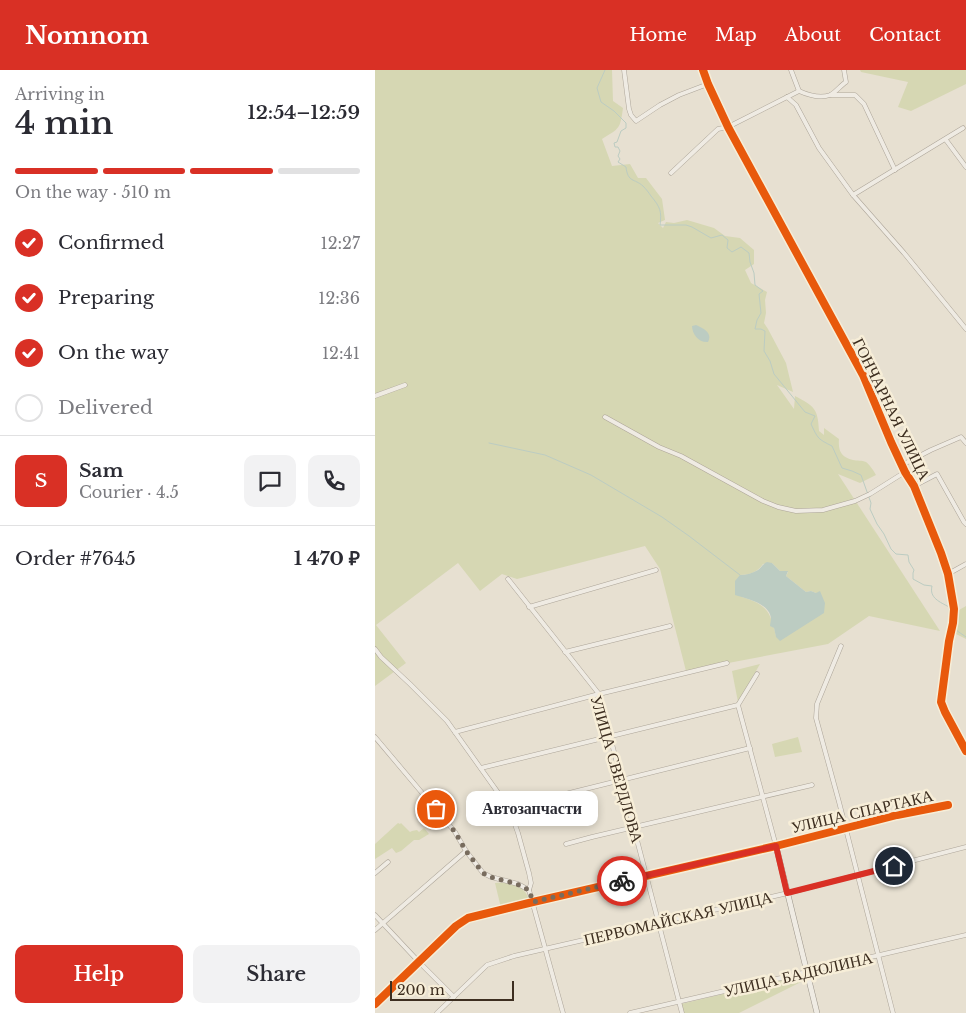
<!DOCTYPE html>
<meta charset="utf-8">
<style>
body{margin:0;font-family:"Libre Baskerville",serif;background:#f2f2f3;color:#2b2b33;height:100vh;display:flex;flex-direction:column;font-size:19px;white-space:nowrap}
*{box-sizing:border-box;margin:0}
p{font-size:16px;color:#7c7c81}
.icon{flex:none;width:28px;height:28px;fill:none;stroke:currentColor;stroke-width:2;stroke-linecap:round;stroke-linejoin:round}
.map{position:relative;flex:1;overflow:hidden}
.details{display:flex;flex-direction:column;background:#fff;width:375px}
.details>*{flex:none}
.scale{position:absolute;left:15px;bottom:12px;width:124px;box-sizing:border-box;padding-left:5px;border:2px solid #3d2e20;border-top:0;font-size:14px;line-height:18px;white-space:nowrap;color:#3d2e20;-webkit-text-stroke:4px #f7eed8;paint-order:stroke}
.pin{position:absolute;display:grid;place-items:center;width:42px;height:42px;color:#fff;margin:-21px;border:2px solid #fff;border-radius:50%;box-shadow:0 1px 5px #0007}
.courier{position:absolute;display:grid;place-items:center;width:50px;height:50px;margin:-25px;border:4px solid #d93025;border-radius:50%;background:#fff;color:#222;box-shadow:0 1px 6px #0007}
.bubble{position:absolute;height:35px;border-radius:10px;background:#fff;box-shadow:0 2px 8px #0003;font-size:16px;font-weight:600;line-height:35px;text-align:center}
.head em{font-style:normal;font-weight:600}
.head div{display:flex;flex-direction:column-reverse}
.head{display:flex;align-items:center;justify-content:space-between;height:85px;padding:0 15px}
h1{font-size:32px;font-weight:600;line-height:38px}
.bar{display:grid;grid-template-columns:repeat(4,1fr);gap:8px 5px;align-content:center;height:60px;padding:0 15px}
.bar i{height:6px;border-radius:4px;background:#e1e1e2}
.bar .selected{background:#d93025}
.bar p{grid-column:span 4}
.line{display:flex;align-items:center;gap:12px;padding:0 15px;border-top:1px solid #e1e1e2}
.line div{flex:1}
.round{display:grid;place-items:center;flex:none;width:52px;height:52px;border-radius:10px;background:#f2f2f3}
ol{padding:0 15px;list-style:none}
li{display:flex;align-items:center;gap:15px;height:55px}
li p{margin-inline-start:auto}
li .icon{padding:5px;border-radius:50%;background:#d93025;color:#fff;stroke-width:4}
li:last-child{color:#7c7c81}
li i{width:28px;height:28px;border:2px solid #e1e1e2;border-radius:50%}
.primary-button{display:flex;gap:10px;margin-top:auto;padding:10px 15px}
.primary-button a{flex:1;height:58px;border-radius:10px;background:#d93025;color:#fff;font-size:20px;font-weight:600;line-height:58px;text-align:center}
.primary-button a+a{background:#f2f2f3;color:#2b2b33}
header{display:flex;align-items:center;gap:30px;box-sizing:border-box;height:70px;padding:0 25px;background:#d93025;color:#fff}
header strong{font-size:24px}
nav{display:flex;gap:28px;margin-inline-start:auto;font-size:18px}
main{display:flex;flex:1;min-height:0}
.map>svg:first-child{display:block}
</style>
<header>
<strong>Nomnom</strong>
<nav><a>Home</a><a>Map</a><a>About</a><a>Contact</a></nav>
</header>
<main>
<section class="details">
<div class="head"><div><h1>4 min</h1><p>Arriving in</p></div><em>12:54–12:59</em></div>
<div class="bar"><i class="selected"></i><i class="selected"></i><i class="selected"></i><i></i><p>On the way · 510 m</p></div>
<ol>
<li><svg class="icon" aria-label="check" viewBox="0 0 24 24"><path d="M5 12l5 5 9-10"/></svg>Confirmed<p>12:27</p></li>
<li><svg class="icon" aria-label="check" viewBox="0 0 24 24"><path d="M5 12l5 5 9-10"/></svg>Preparing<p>12:36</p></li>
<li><svg class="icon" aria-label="check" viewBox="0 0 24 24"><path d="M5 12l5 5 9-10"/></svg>On the way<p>12:41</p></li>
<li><i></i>Delivered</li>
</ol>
<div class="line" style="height:90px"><b class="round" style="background:#d93025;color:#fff">S</b><div><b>Sam</b><p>Courier · 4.5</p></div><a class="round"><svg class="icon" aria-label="chat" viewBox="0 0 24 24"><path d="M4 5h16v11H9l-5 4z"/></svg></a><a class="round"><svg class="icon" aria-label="phone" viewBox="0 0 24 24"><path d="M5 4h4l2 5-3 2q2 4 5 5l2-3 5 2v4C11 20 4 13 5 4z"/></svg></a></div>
<div class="line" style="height:65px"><div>Order #7645</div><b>1 470 ₽</b></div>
<div class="primary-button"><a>Help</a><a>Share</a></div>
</section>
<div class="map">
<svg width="591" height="943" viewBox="0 0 591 943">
<rect width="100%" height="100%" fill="#e7e0d1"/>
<g fill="#d6d7b3" fill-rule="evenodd">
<path d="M 0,0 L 237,0 L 238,31 L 248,38 C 245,59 245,58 227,69 L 237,96 L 255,94 L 263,108 L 271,108 L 287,129 L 290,150 L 283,153 L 288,158 L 291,152 L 299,153 L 312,150 L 339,158 L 350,166 L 365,168 L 379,180 L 379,194 L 370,200 L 376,213 L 392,222 L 390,230 L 391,243 L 389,253 L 393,259 L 411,293 L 418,322 L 402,315 L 419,339 L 420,326 C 439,336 443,338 444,361 L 449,365 L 449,358 L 464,369 C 463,381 466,387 478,390 C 482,391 487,390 491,392 C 495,395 499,401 501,405 L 485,413 L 463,404 L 565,561 L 494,546 L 453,574 L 311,601 L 285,499 L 270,476 L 142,509 L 127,504 L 105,521 L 83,493 L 1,555 L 31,593 L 0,616 ZM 397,493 L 405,501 L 413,502 L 411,506 L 431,522 L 436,521 L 441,523 L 401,566 C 395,542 393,535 367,527 L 365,505 C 374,505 383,502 388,494 Z"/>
<polygon points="485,0 591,0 591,14 536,41 523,37 533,12 486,2"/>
<polygon points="591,536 591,569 579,563 584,540"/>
<polygon points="385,594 363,632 357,601"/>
<polygon points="423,667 427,682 400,687 397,674"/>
<polygon points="23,753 25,754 26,753 35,762 37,761 42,760 44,762 49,758 54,764 44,770 39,770 26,781 21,783 17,778 0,789 0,774"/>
<path d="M 120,813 C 135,812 148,814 154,829 L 153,832 L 126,838 Z"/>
<polygon points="428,905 428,911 364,943 309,943 306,934"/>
</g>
<g fill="#bcccc2">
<path d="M 321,255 C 328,258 338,263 333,272 C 324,273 317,264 317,256 Z"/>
<path d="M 392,492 L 397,493 L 405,501 L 413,501 L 411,506 L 431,522 L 436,521 L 441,523 L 445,521 L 450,533 L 449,543 L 405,571 L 401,567 L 399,558 L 395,556 C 395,554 396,551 396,548 C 394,533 372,529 360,525 L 360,511 L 365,505 C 371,505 378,503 383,500 C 386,498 388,494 392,492 Z"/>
</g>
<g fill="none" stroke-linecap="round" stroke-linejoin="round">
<g stroke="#bcccc2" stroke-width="1">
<path d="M 230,0 L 222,18 L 226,32 L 239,41 L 251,53 L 251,58 L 246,61 L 242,72 L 239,73 L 240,77 L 243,77 L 245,81 L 243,86 L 245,89 L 243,92 L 251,97 C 253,113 259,108 268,116 C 271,119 274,123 276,126 C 285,137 287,141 285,155 L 311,155 L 317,157 L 336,168 L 347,165 L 353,170 L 352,178 L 357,182 L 366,177 L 374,183 L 375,192 L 379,203 L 380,215 L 388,221 L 384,224 L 386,243 L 382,250 L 380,259 L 386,259 L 390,261 L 389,281 L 395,291 L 399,304 L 430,342 L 440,346 L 436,354 C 443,369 443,369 457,376 L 467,398 L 477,401 L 486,405 L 496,433 L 495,439 L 502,454 L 509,464 L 516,479 L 521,484 L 533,485 L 534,492 L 539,500 L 538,503 L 538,509 L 549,515 L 557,516 C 554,528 565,532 574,537 L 574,554 L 575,555"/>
<polyline points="114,373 170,385 216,405 287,447 314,466 365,505"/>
<polyline points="578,558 591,567"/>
</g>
<g stroke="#ada599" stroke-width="5">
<g id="street">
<polyline points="249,0 254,39 256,45 261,51 285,35 304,25 333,14"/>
<polyline points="416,0 424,21"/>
<polyline points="456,25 480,25 489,34 520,100"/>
<polyline points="412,27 421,35 444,78 478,125 529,183 591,259"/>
<polyline points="571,70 591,97"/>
<path d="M 296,103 L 343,59 L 353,57 L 424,21 C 433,25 445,29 455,25 C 461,22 466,15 471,12 L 469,0"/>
<polyline points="478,125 588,58"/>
<polyline points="0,326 30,315"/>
<polyline points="230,347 284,377 306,386 388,431 403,437 421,441 448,440 480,431 495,424 530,402"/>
<polyline points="527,395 556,380 586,367 591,373"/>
<polyline points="539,416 562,404 589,452 591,454"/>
<polyline points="573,504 591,494"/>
<polyline points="133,509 224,624 307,943"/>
<polyline points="154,537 281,500"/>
<polyline points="466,576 442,634 441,648 464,732 518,943"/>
<polyline points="0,579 6,587 35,614 72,651 134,738 143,763 154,803 156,813 154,820 188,943"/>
<polyline points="190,582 295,556"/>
<polyline points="363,635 401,776 522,745 573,735"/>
<polyline points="80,662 224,624 352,593"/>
<polyline points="0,667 80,762 91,781 108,803 116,807 143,814 154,820"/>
<polyline points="106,698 363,635 382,604"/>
<polyline points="134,738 375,678"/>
<polyline points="191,774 217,767 437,715"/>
<polyline points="0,803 13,792"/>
<polyline points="0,845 44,892 79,927"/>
<polyline points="0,860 91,781"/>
<polyline points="62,943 112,895 139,886 413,823 591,777"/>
<polyline points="255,943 591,865"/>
</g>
</g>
<g stroke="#9c958a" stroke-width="6">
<g id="secondary">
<polyline points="328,0 333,14 353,57 488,305 516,372 530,402 539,416 566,483 573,504 579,539 578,553 574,571 566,632 570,642 591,681"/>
<polyline points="0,934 81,856 93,848 158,832 401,776 442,943"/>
</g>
</g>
<use href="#street" stroke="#efebe3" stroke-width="4"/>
<use href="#secondary" stroke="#efebe3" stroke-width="5"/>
<g stroke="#f7eed8" stroke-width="11">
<g id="cycleway">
<polyline points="328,0 333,14 353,57 488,305 516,372 530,402 539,416 566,483 573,504 579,539 578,553 574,571 566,632 570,642 591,681"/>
<polyline points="0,934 81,856 93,848 158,832 401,776 522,745 573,735"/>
</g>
</g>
<use href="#cycleway" stroke="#e8590c" stroke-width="8"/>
</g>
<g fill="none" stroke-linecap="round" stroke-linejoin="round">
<polyline stroke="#786c5e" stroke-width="5" stroke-dasharray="0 9" points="61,739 80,762 91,781 108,803 116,807 142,814 154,820 158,832 247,811"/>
<polyline stroke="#d93025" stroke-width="6" points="247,811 401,776 412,823 519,796"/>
</g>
<g text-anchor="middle" stroke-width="5" stroke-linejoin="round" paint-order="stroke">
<g font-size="16" fill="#3d2e20" stroke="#f7eed8">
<text transform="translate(517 339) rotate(64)" y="6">ГОНЧАРНАЯ УЛИЦА</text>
<text transform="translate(242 699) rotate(74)" y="6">УЛИЦА СВЕРДЛОВА</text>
<text transform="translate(487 741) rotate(-13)" y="6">УЛИЦА СПАРТАКА</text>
<text transform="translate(303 848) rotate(-13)" y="6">ПЕРВОМАЙСКАЯ УЛИЦА</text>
<text transform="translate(423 904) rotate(-13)" y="6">УЛИЦА БАДЮЛИНА</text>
</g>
</g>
</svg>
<div class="scale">200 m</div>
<div class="pin" style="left:61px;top:739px;background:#ea580c"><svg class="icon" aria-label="bag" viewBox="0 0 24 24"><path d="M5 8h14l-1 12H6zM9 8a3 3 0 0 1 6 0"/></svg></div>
<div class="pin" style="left:519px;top:796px;background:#1f2937"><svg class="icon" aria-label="home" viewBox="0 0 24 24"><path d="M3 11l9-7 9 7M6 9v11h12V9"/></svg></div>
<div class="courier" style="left:247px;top:811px"><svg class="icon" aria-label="bike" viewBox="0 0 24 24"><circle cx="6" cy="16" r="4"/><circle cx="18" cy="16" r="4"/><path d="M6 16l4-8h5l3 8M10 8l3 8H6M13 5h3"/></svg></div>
<div class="bubble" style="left:91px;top:721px;width:132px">Автозапчасти</div>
</div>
</main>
